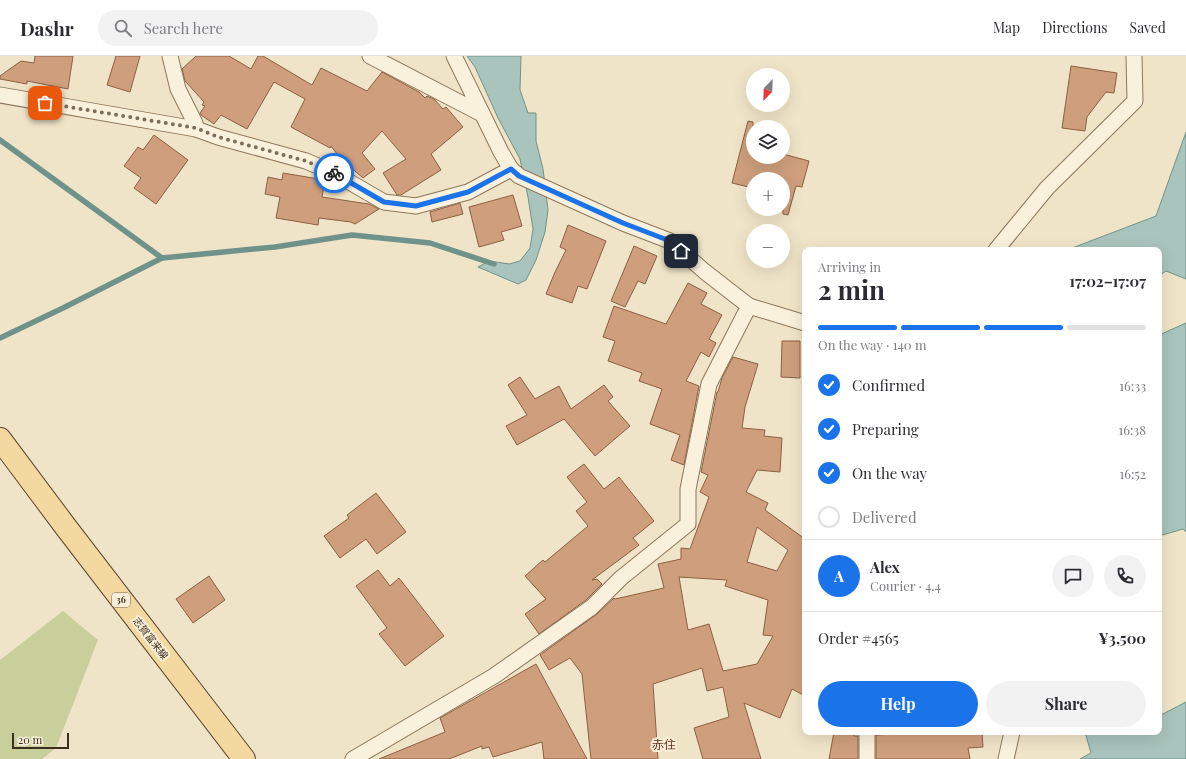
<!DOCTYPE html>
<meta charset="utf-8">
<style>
body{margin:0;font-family:"Playfair Display","Noto Sans JP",serif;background:#f2f2f3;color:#2b2b33;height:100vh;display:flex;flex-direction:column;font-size:15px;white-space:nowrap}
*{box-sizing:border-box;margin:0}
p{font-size:13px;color:#7c7c81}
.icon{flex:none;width:22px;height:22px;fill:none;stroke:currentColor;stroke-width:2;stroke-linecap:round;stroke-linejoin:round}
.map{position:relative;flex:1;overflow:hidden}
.side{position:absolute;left:802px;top:191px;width:360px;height:488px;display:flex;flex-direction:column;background:#fff;border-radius:8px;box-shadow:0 4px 16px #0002}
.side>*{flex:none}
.needle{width:26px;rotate:203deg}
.buttons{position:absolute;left:746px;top:12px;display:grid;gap:8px}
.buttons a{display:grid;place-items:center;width:44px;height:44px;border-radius:50%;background:#fff;box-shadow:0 4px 16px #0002;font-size:20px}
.scale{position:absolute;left:12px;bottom:10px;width:57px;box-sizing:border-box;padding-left:4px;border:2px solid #3d2e20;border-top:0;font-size:11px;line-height:14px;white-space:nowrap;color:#3d2e20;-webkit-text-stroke:3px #f7eed8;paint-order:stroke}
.pin{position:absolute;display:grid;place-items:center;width:34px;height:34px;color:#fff;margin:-17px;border-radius:8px;box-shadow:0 2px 6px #0006}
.courier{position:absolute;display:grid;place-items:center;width:40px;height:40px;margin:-20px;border:3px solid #1a73e8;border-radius:50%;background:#fff;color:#222;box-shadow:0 1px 5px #0007}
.summary em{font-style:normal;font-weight:700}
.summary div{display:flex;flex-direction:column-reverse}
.summary{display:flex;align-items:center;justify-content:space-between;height:68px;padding:0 16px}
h1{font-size:26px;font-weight:700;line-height:30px}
.bar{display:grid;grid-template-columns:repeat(4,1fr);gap:6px 4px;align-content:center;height:48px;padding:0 16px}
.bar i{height:5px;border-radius:3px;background:#e1e1e2}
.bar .on{background:#1a73e8}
.bar p{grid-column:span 4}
.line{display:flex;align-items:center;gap:10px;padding:0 16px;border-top:1px solid #e1e1e2}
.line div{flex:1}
.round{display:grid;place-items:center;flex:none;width:42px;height:42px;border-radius:21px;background:#f2f2f3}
ol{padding:0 16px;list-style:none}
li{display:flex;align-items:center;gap:12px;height:44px}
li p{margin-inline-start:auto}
li .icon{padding:4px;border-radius:50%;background:#1a73e8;color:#fff;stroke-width:4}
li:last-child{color:#7c7c81}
li i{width:22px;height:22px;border:2px solid #e1e1e2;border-radius:50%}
.action{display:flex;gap:8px;margin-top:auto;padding:8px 16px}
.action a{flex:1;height:46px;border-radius:24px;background:#1a73e8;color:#fff;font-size:16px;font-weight:700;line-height:46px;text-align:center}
.action a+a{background:#f2f2f3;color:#2b2b33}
header{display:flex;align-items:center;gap:24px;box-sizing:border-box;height:56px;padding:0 20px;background:#fff;border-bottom:1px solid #e1e1e2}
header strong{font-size:19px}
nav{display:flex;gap:22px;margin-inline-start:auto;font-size:14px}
.search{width:280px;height:36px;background:#f2f2f3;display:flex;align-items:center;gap:10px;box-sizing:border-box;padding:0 14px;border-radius:22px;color:#7c7c81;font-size:15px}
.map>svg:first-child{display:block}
</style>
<header>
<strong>Dashr</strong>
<div class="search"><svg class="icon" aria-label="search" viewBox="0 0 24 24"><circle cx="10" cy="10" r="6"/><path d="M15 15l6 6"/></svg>Search here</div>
<nav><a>Map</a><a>Directions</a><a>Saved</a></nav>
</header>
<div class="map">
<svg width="1186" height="703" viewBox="0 0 1186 703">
<rect width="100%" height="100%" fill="#f0e4c8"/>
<polygon fill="#c9cf9b" points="63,555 98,584 56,692 42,703 0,703 0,604"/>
<g fill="#a9c4bc" stroke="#6f938a">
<polygon points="467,0 521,0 520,34 528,57 536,57 536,85 543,113 548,154 545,176 536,204 526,224 518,228 478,211 489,205 509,208 520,205 530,192 533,173 528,141 520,103 498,62 475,11"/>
<polygon points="1186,76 1186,223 1166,215 1159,220 1159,194 1067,194 1156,160"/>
<polygon points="1186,267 1186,476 1183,473 1159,480 1159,279"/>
<polygon points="1186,646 1186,703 1080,703 1091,697 1085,676 1121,676 1122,679 1128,676 1159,676 1159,660"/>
</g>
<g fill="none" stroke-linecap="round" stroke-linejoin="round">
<g stroke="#6f938a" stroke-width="5.5">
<polyline points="0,84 162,202"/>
<polyline points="0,282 63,252 162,202 275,191 352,179 430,187 494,208"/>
</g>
</g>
<g fill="#cf9f7d" stroke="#8d5f41" fill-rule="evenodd">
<polygon points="35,0 73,0 68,33 27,25 27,28 0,23 0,20 21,5 34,7"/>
<polygon points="116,0 140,0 130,36 107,29"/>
<polygon points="196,0 229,0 251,13 258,0 263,0 312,29 321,12 367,35 382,16 419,36 425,42 427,40 434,43 443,53 446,51 463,71 431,98 441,114 401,139 397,139 383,117 406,103 382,75 362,97 375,113 363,122 340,102 331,90 330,92 291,71 305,43 274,26 247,73 221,59 214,68 201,59 200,57 205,50 202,49 204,46 185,25 182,13"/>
<polygon points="1071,10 1117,17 1114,37 1106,36 1087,61 1085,75 1062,72"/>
<polygon points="748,65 753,66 753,101 783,101 783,98 809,105 802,131 796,130 788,159 783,158 783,123 753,123 753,132 732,127"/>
<polygon points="154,79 188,104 156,148 134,132 141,122 124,110 138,91 143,94"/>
<polygon points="283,117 325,124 322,141 369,148 379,153 355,168 351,166 319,162 318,169 276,162 280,141 265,138 268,121 282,124"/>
<polygon points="513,139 522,170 501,176 504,184 479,191 469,151"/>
<polygon points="460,147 463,158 432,166 430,156"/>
<polygon points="568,169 606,185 587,233 578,230 572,247 546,238 555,216 566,194 560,191"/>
<polygon points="634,190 657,200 645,228 638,225 625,251 611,245"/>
<polygon points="688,227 707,237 701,248 722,259 709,283 716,287 709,301 701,296 686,325 699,330 684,409 671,404 680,379 650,368 662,333 639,325 642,317 608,305 615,285 603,281 614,250 666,268"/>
<polygon points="782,285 800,285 800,322 781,321"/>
<path d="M 733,301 L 758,308 L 745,351 L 742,372 L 765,374 L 764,380 L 782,382 L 780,416 L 757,414 L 746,436 L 768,447 L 765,454 L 805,483 L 805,640 L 792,633 L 780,662 L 744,647 L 761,703 L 703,703 L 694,672 L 729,661 L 723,631 L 707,635 L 702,612 L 653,628 L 658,703 L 591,703 L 582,618 L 570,602 L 549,614 L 540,599 L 597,558 L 614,542 L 615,543 L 664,532 L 658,508 L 681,503 L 681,492 L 690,493 L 709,441 L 700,436 L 708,419 L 701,416 L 717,336 L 718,336 L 722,322 ZM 757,471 L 788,494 L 777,515 L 747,506 ZM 679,521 L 727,524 L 725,530 L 768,544 L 763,579 L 773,580 L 757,608 L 723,615 L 709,568 L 688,574 Z"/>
<polygon points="520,321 535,343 559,330 571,353 604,329 613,341 608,345 630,370 595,400 564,363 517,389 506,370 527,359 508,329"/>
<polygon points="584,408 604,433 619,421 654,465 633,482 639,489 592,524 597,523 602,528 586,544 539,578 525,558 546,543 525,520 543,504 545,506 588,470 576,455 587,446 567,421"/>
<polygon points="376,437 406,476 377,498 366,483 340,502 324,480 349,462 347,459"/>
<polygon points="378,514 390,530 399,522 444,580 405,610 379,578 387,572 356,530"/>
<polygon points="209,520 225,544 193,567 176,543"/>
<polygon points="536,608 587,703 544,703 542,686 493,701 489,691 482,693 482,690 449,703 379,703 445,676 440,662"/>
<polygon points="834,676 855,676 854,680 858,680 858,703 829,703"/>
<polygon points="916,676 934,676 934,677 982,676 983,691 968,692 970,703 876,703 876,679 916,677"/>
</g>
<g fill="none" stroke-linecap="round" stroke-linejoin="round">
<g stroke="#8d765c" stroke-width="17">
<g id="minor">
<polyline points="170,0 178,33 195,67 196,73"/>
<polyline points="370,0 482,58"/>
<polyline points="454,0 501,96 511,113 519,120 623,167 670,185 704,215 749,250 805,267"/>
<polyline points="0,39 196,73 218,81 306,105 334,117 384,146 416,150 468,136 511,113"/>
<polyline points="996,194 1047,132 1135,45 1134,0"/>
<polyline points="867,676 867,703"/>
<polyline points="353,703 494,620 592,551 621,522 688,468 688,433 709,328 749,250"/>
<polyline points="1006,703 1012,676"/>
</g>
</g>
<g stroke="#5b4430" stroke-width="24">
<polyline id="primary" points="0,383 65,470 244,703"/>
</g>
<use href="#minor" stroke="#faf1dc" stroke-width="15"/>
<use href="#primary" stroke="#f3d9a0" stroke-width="22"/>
</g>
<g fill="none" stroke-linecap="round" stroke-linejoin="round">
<polyline stroke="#7c6e5b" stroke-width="4" stroke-dasharray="0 7.2" points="45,47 196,72 218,81 306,105 334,117"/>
<polyline stroke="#1a73e8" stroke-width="5" points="334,117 384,146 416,150 468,136 511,113 519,120 623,167 670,185 681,195"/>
</g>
<g text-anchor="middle" stroke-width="4" stroke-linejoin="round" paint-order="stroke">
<rect fill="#f7eed8" stroke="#756857" stroke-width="1" x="112" y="537" width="18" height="14" rx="3"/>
<g font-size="9" font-weight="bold" fill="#3d2e20">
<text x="121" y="547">36</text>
</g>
<g font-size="10" fill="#3d2e20" stroke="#f7eed8">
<text transform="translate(151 582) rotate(52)" y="4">志賀富来線</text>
</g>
<g font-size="12" fill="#6b2e1e" stroke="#f7eed8">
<text x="664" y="693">赤住</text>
</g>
</g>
</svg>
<div class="buttons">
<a><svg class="needle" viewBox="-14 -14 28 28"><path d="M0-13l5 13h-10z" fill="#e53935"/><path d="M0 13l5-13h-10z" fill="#7c7c81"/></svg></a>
<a><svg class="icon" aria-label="layers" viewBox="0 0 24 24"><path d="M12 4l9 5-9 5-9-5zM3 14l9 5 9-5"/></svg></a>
<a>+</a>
<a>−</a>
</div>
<div class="scale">20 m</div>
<div class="pin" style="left:45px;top:47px;background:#ea580c"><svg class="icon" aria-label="bag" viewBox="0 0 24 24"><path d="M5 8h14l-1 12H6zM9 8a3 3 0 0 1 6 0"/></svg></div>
<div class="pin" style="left:681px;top:195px;background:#1f2937"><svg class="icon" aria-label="home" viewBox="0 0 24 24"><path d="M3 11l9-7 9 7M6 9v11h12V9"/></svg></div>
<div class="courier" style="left:334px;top:117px"><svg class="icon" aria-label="bike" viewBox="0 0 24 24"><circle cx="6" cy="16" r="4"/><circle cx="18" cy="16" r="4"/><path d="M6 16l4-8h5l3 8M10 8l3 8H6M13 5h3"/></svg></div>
<section class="side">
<div class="summary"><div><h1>2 min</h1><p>Arriving in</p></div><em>17:02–17:07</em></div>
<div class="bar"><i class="on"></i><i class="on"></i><i class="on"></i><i></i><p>On the way · 140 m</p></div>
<ol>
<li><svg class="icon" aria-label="check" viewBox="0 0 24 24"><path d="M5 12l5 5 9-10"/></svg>Confirmed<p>16:33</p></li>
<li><svg class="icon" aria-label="check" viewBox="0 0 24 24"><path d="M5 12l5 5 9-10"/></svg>Preparing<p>16:38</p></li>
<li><svg class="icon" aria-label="check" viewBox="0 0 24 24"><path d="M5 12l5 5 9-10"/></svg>On the way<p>16:52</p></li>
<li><i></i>Delivered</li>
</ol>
<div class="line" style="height:72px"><b class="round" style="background:#1a73e8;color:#fff">A</b><div><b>Alex</b><p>Courier · 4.4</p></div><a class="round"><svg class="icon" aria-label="chat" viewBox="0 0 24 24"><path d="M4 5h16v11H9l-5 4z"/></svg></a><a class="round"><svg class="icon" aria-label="phone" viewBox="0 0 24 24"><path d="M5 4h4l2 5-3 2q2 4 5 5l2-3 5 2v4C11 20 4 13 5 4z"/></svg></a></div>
<div class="line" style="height:52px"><div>Order #4565</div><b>¥3,500</b></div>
<div class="action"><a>Help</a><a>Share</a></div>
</section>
</div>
